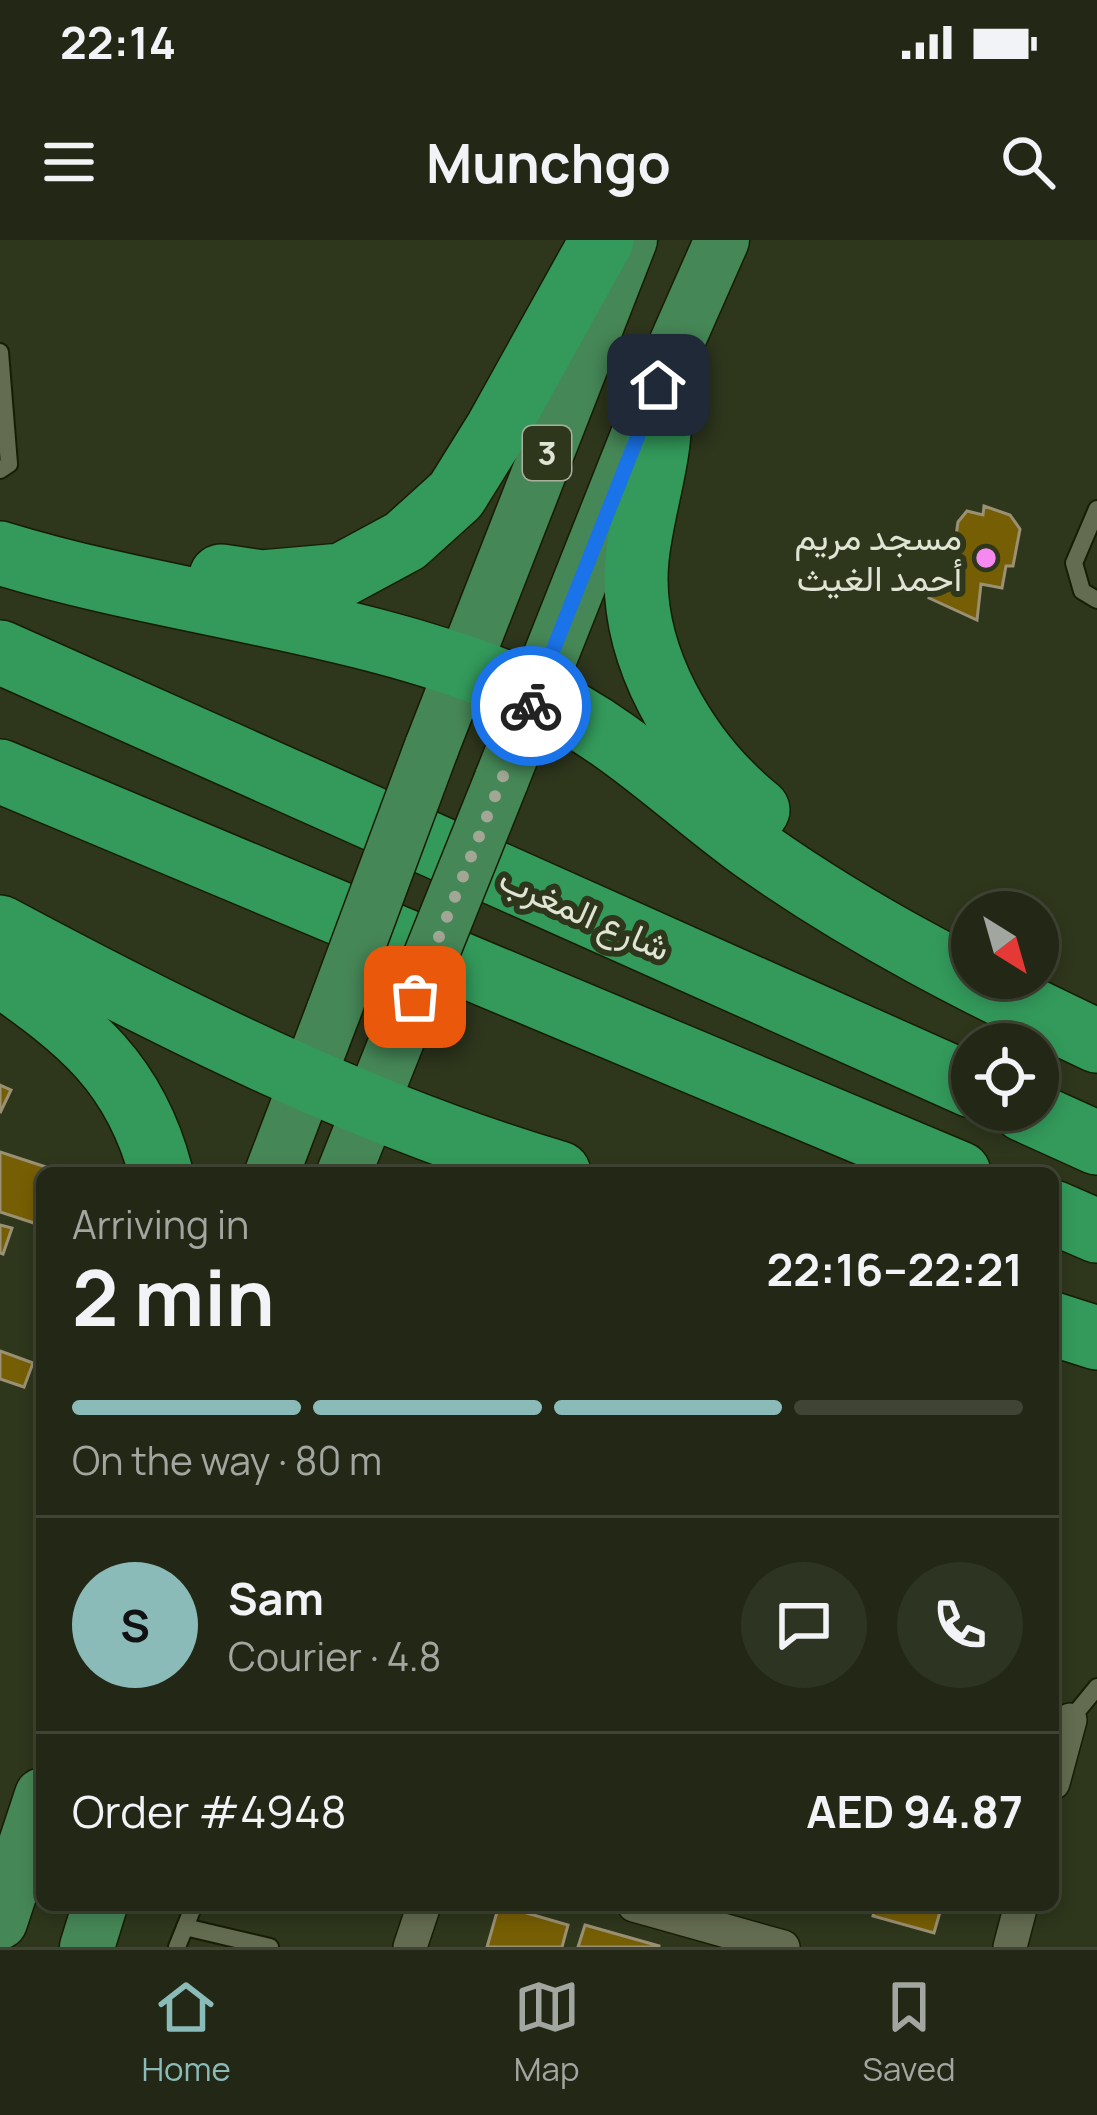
<!DOCTYPE html>
<meta charset="utf-8">
<style>
body{margin:0;font-family:Manrope,Vazirmatn,sans-serif;background:#2e3422;color:#f1f3f6;height:100vh;display:flex;flex-direction:column;font-size:45px;white-space:nowrap}
*{box-sizing:border-box;margin:0}
p{font-size:39px;color:#a2a6a0}
.icon{flex:none;width:66px;height:66px;fill:none;stroke:currentColor;stroke-width:2;stroke-linecap:round;stroke-linejoin:round}
.map{position:relative;flex:1;overflow:hidden}
.drawer{position:absolute;left:36px;top:927px;width:1023px;height:744px;display:flex;flex-direction:column;background:#222815;border-radius:18px;box-shadow:0 6px 18px #0003,0 0 0 3px #3f4434}
.drawer>*{flex:none}
.needle{width:78px;rotate:143deg}
.buttons{position:absolute;left:951px;top:651px;display:grid;gap:24px}
.buttons a{display:grid;place-items:center;width:108px;height:108px;border-radius:50%;background:#222815;box-shadow:0 6px 18px #0003,0 0 0 3px #3f4434;font-size:60px}
.pin{position:absolute;display:grid;place-items:center;width:102px;height:102px;color:#fff;margin:-51px;border-radius:24px;box-shadow:0 6px 18px #0006}
.courier{position:absolute;display:grid;place-items:center;width:120px;height:120px;margin:-60px;border:9px solid #1a73e8;border-radius:50%;background:#fff;color:#222;box-shadow:0 3px 15px #0007}
.summary em{font-style:normal;font-weight:700}
.summary div{display:flex;flex-direction:column-reverse}
.summary{display:flex;align-items:center;justify-content:space-between;height:204px;padding:0 36px}
h1{font-size:78px;font-weight:700;line-height:90px}
.bar{display:grid;grid-template-columns:repeat(4,1fr);gap:18px 12px;align-content:center;height:144px;padding:0 36px}
.bar i{height:15px;border-radius:9px;background:#3f4434}
.bar .selected{background:#8bbbb9}
.bar p{grid-column:span 4}
.line{display:flex;align-items:center;gap:30px;padding:0 36px;border-top:3px solid #3f4434}
.line div{flex:1}
.round{display:grid;place-items:center;flex:none;width:126px;height:126px;border-radius:63px;background:#2e3422}
.status{display:flex;justify-content:space-between;align-items:center;height:84px;padding:0 60px;background:#222815;direction:ltr}
.status svg{height:33px;fill:currentColor}
header{display:flex;justify-content:space-between;align-items:center;height:156px;padding:0 36px;background:#222815;font-size:54px;font-weight:700}
.menu{display:flex;justify-content:space-around;align-items:center;height:168px;border-top:3px solid #3f4434;background:#222815;font-size:33px;color:#a2a6a0}
.menu a{display:grid;justify-items:center;gap:6px}
.menu .selected{color:#8bbbb9}
.map>svg:first-child{display:block}
</style>
<div class="status"><b>22:14</b><svg viewBox="0 0 49 12"><path d="M0 12V9h3v3zM5 12V6h3v6zM10 12V3h3v9zM15 12V0h3v12zM26 1h20v11H26zM47 4h2v5h-2z"/></svg></div>
<header><svg class="icon" aria-label="menu" viewBox="0 0 24 24"><path d="M4 6h16M4 12h16M4 18h16"/></svg>Munchgo<svg class="icon" aria-label="search" viewBox="0 0 24 24"><circle cx="10" cy="10" r="6"/><path d="M15 15l6 6"/></svg></header>
<div class="map">
<svg width="1097" height="1707" viewBox="0 0 1097 1707">
<rect width="100%" height="100%" fill="#2e361c"/>
<g fill="#765e04" stroke="#9a9073" stroke-width="3">
<polygon points="984,266 1010,275 1020,289 1013,326 1006,326 1002,348 981,344 977,380 929,358 935,335 952,337 959,310 955,303 958,282 967,271 983,275"/>
<polygon points="0,845 11,850 0,873"/>
<polygon points="0,912 52,929 42,933 42,959 34,983 0,972"/>
<polygon points="0,985 12,988 3,1014 0,1013"/>
<polygon points="0,1111 33,1123 24,1147 0,1139"/>
<polygon points="499,1665 568,1685 562,1707 487,1707"/>
<polygon points="876,1665 942,1665 934,1693 873,1676"/>
<polygon points="585,1685 659,1706 659,1707 578,1707"/>
</g>
<g fill="none" stroke-linecap="round" stroke-linejoin="round">
<g stroke="#161d04" stroke-width="20">
<g id="service">
<polyline points="0,112 9,224 0,230"/>
<polyline points="1097,269 1074,323 1082,351 1097,360"/>
<polyline points="1070,1480 1097,1447"/>
<polyline points="185,1687 270,1707"/>
<polyline points="177,1707 194,1665"/>
</g>
</g>
<g stroke="#161d04" stroke-width="36">
<g id="minor">
<polyline points="1053,1543 1070,1480"/>
<polyline points="634,1665 783,1707"/>
<polyline points="410,1707 424,1665"/>
<polyline points="1010,1707 1021,1665"/>
</g>
</g>
<g stroke="#161d04" stroke-width="57">
<g id="primary">
<polyline points="431,509 630,0"/>
<polyline points="501,541 658,145 722,0"/>
<polyline points="272,933 334,770"/>
<polyline points="344,933 397,800"/>
<polyline points="0,1682 42,1555"/>
<polyline points="87,1707 100,1665"/>
</g>
</g>
<g stroke="#161d04" stroke-width="66">
<g id="motorway">
<path d="M 658,145 C 667,207 643,259 637,319 C 628,414 687,512 758,570"/>
<path d="M 0,313 C 176,367 365,379 535,455 C 619,492 682,558 756,611 C 862,686 980,746 1097,801"/>
<polyline points="221,336 262,342 342,335 405,301 456,255 497,189 602,0"/>
<polyline points="0,412 972,846"/>
<polyline points="0,531 959,933"/>
<path d="M 0,687 C 177,782 366,876 559,933"/>
<path d="M 0,734 C 80,790 135,833 161,933"/>
<polyline points="1024,870 1097,903"/>
<polyline points="1053,972 1097,991"/>
<polyline points="1053,1084 1097,1098"/>
</g>
</g>
<use href="#service" stroke="#636b50" stroke-width="16"/>
<use href="#minor" stroke="#636b50" stroke-width="33"/>
<use href="#primary" stroke="#468757" stroke-width="54"/>
<use href="#motorway" stroke="#339a5b" stroke-width="63"/>
<g stroke="#161d04" stroke-width="57" stroke-linecap="butt">
<g id="primary-bridge">
<polyline points="334,770 431,509"/>
<polyline points="397,800 501,541"/>
</g>
</g>
<use href="#primary-bridge" stroke="#468757" stroke-width="54"/>
</g>
<g fill="none" stroke-linecap="round" stroke-linejoin="round">
<polyline stroke="#a1a794" stroke-width="12" stroke-dasharray="0 21.6" points="415,757 531,466"/>
<polyline stroke="#1a73e8" stroke-width="15" points="531,466 658,145"/>
</g>
<circle fill="#f589ef" stroke="#2e361c" stroke-width="4.5" cx="986" cy="318" r="12"/>
<g text-anchor="middle" stroke-width="12" stroke-linejoin="round" paint-order="stroke">
<rect fill="#2e361c" stroke="#aab09d" stroke-width="3" x="523" y="186" width="48" height="54" rx="9"/>
<g font-size="33" font-weight="bold" fill="#dfe4d4">
<text x="547" y="225">3</text>
</g>
<g font-size="36" fill="#dfe4d4" stroke="#2e361c" text-anchor="end">
<text x="962" y="310">مسجد مريم<tspan x="962" dy="41">أحمد الغيث</tspan></text>
</g>
<g font-size="36" fill="#dfe4d4" stroke="#2e361c">
<text transform="translate(585 673) rotate(24)" y="13">شارع المغرب</text>
</g>
</g>
</svg>
<div class="buttons">
<a><svg class="needle" viewBox="-14 -14 28 28"><path d="M0-13l5 13h-10z" fill="#e53935"/><path d="M0 13l5-13h-10z" fill="#a2a6a0"/></svg></a>
<a><svg class="icon" aria-label="locate" viewBox="0 0 24 24"><circle cx="12" cy="12" r="6"/><path d="M12 2v4M12 18v4M2 12h4M18 12h4"/></svg></a>
</div>
<div class="pin" style="left:415px;top:757px;background:#ea580c"><svg class="icon" aria-label="bag" viewBox="0 0 24 24"><path d="M5 8h14l-1 12H6zM9 8a3 3 0 0 1 6 0"/></svg></div>
<div class="pin" style="left:658px;top:145px;background:#1f2937"><svg class="icon" aria-label="home" viewBox="0 0 24 24"><path d="M3 11l9-7 9 7M6 9v11h12V9"/></svg></div>
<div class="courier" style="left:531px;top:466px"><svg class="icon" aria-label="bike" viewBox="0 0 24 24"><circle cx="6" cy="16" r="4"/><circle cx="18" cy="16" r="4"/><path d="M6 16l4-8h5l3 8M10 8l3 8H6M13 5h3"/></svg></div>
<section class="drawer">
<div class="summary"><div><h1>2 min</h1><p>Arriving in</p></div><em>22:16–22:21</em></div>
<div class="bar"><i class="selected"></i><i class="selected"></i><i class="selected"></i><i></i><p>On the way · 80 m</p></div>
<div class="line" style="height:216px"><b class="round" style="background:#8bbbb9;color:#111">S</b><div><b>Sam</b><p>Courier · 4.8</p></div><a class="round"><svg class="icon" aria-label="chat" viewBox="0 0 24 24"><path d="M4 5h16v11H9l-5 4z"/></svg></a><a class="round"><svg class="icon" aria-label="phone" viewBox="0 0 24 24"><path d="M5 4h4l2 5-3 2q2 4 5 5l2-3 5 2v4C11 20 4 13 5 4z"/></svg></a></div>
<div class="line" style="height:156px"><div>Order #4948</div><b>AED 94.87</b></div>
</section>
</div>
<nav class="menu">
<a class="selected"><svg class="icon" aria-label="home" viewBox="0 0 24 24"><path d="M3 11l9-7 9 7M6 9v11h12V9"/></svg>Home</a>
<a><svg class="icon" aria-label="map" viewBox="0 0 24 24"><path d="M3 6l6-2 6 2 6-2v14l-6 2-6-2-6 2zM9 4v14M15 6v14"/></svg>Map</a>
<a><svg class="icon" aria-label="saved" viewBox="0 0 24 24"><path d="M7 4h10v16l-5-4-5 4z"/></svg>Saved</a>
</nav>
